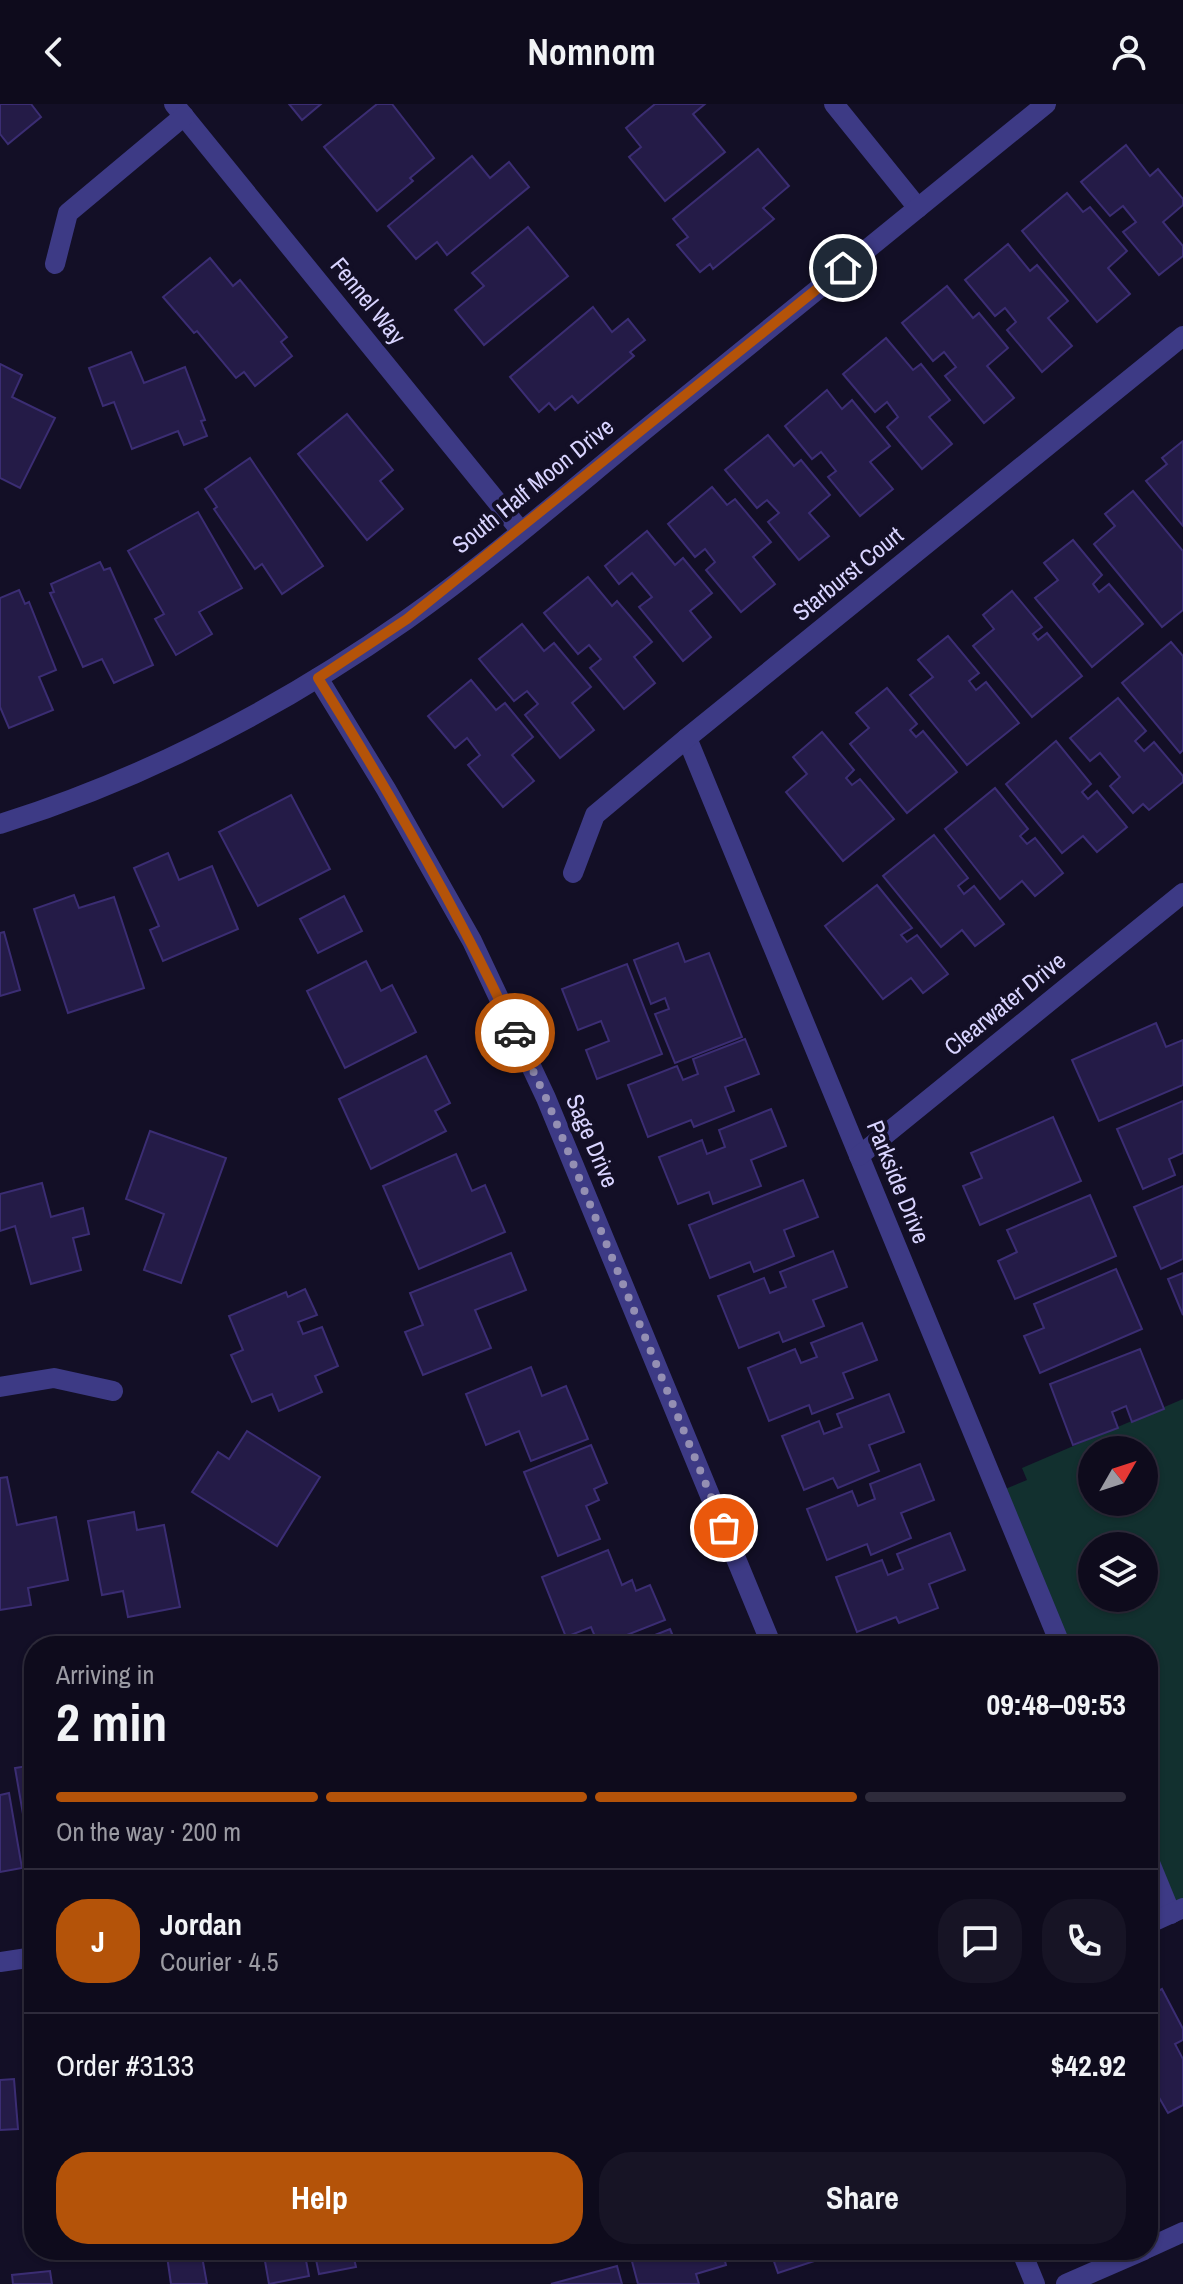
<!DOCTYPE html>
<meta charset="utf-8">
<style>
body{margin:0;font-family:"Archivo Narrow",sans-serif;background:#171425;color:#f1f3f6;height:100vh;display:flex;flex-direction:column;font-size:30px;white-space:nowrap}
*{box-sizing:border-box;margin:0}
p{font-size:26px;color:#9b9ba3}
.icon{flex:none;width:44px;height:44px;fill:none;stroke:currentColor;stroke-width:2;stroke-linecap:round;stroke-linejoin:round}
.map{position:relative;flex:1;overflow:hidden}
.sheet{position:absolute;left:24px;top:1532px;width:1134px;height:624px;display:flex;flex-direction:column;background:#0e0b1c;border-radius:32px;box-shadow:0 2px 6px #0004,0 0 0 2px #2e2b3b}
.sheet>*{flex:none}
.needle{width:52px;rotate:51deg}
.buttons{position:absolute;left:1078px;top:1332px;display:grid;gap:16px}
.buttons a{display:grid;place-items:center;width:80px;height:80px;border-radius:50%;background:#0e0b1c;box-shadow:0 2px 6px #0004,0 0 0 2px #2e2b3b;font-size:40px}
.pin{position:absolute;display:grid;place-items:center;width:68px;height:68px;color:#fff;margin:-34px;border:4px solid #fff;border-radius:50%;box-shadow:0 2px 8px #0007}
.courier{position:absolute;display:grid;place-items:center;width:80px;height:80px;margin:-40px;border:6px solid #b45309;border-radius:50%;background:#fff;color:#222;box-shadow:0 2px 10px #0007}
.overview em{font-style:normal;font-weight:800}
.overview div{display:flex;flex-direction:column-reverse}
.overview{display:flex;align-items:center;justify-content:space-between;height:136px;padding:0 32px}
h1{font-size:52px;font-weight:800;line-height:60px}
.bar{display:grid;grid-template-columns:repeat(4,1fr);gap:12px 8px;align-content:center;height:96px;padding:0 32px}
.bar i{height:10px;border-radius:6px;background:#2e2b3b}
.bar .active{background:#b45309}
.bar p{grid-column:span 4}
.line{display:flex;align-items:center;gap:20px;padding:0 32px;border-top:2px solid #2e2b3b}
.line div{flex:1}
.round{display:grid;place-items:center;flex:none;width:84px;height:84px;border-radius:32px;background:#171425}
.action{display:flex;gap:16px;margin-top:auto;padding:16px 32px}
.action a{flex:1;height:92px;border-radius:32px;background:#b45309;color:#fff;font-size:32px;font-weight:800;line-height:92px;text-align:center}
.action a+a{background:#171425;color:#f1f3f6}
header{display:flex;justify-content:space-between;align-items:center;height:104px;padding:0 32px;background:#0e0b1c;font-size:36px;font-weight:800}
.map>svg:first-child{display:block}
</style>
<header><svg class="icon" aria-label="back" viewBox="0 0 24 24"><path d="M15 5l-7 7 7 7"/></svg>Nomnom<svg class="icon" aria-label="person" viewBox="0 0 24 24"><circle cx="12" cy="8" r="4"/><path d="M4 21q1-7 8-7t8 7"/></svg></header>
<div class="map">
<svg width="1183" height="2180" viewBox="0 0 1183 2180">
<rect width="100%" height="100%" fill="#130f26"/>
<path fill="#12302f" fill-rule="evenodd" d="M 1183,1295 L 1183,1802 L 1171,1810 L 1148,1754 L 1148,1542 L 1061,1542 L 998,1388 L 1027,1376 L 1022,1364 ZM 1092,1346 L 1144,1346 L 1144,1398 L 1092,1398 ZM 1092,1442 L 1144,1442 L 1144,1494 L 1092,1494 Z"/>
<g fill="#241b47" stroke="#3b2d73" stroke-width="2">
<polygon points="0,0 31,0 41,13 8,40 0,30"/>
<polygon points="289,0 321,0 302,16"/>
<polygon points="377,0 392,0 434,54 410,74 413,77 377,107 324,43"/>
<polygon points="655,0 705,0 693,10 725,48 665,97 629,53 641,43 626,24"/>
<polygon points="1126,41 1150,72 1158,65 1183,95 1183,101 1163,118 1183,142 1183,152 1159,171 1123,128 1136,118 1123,102 1110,112 1081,78"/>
<polygon points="758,45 789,82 763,104 774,115 713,165 710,160 700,168 677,141 688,133 673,115"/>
<polygon points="472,52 490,74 509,58 529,83 447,151 437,138 416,155 388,122"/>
<polygon points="1067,89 1083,108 1090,103 1127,147 1108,164 1130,190 1097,218 1022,127"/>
<polygon points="528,123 568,172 484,241 455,206 484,182 472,169"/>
<polygon points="1008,140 1030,167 1037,161 1068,197 1048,214 1072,242 1042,268 1007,226 1016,218 1005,204 995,212 965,176"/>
<polygon points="210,154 233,182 240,176 287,233 281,238 292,252 255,282 244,268 236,274 197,227 194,229 163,193"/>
<polygon points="947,182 973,214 979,209 1008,244 987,262 1014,294 984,319 945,272 956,263 944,248 933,257 902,219"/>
<polygon points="593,203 612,228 628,215 645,236 630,248 634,252 578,299 572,292 555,306 549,299 539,308 510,273"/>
<polygon points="886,234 913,266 921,260 950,296 929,313 952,340 922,365 887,323 898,313 887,298 875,308 843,270"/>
<polygon points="131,248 144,279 185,263 205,316 201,317 207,332 184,341 178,327 132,345 114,298 103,302 89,264"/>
<polygon points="0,260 22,271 12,293 55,314 20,384 0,374"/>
<polygon points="827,286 842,305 852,296 890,342 870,358 893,385 860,412 828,373 836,367 821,348 812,355 785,322"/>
<polygon points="347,310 393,366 380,377 403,405 367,436 298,350"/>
<polygon points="768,331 794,362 801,356 830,391 809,409 829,432 799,456 768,418 779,409 767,396 757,404 725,366"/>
<polygon points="1183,337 1183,422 1146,377 1167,360 1162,354"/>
<polygon points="250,354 323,462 282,490 262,460 255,465 214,405 217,403 205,385"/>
<polygon points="712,383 727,401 735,395 771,438 753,453 775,480 741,508 706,466 715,458 705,445 695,453 668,420"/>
<polygon points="1133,387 1183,447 1183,506 1162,523 1094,440 1115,422 1105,410"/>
<polygon points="198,408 242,484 199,508 212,530 176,551 155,515 164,510 128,447"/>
<polygon points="647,427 675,461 683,454 712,489 690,507 711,533 683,557 639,503 652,493 632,469 619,480 605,462"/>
<polygon points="1073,436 1102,471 1093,480 1099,488 1109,480 1143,520 1092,563 1035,494 1058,476 1044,459"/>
<polygon points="100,458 104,466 110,464 153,561 114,579 102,555 83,563 50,489 54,488 51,480"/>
<polygon points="588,473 612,502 617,497 652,538 634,553 655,579 624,605 590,564 601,555 589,541 578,550 544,509"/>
<polygon points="19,486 25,500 29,498 56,566 39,573 53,606 9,624 0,603 0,494"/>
<polygon points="1012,487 1042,523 1033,530 1038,536 1047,529 1082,572 1032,613 973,542 994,525 983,511"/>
<polygon points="522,520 544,547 554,539 591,583 572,599 594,626 560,654 525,611 538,600 527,587 514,597 479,555"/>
<polygon points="948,532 979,569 969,577 976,586 986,578 1019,619 967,661 910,591 933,573 918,556"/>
<polygon points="1171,538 1183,552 1183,646 1180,649 1122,579"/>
<polygon points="471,576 496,606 505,599 533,633 512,651 534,677 503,703 468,661 480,651 467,634 455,644 428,612"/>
<polygon points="887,584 917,620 910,626 916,633 923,627 957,668 907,709 850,640 869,624 856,609"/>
<polygon points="1118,594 1146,627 1135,637 1144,647 1154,638 1183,672 1183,678 1149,706 1143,700 1133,709 1110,682 1120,673 1100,649 1090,657 1070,634"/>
<polygon points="822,628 854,666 846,674 852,681 860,675 894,715 843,757 786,688 807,670 793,653"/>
<polygon points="1056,637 1091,680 1082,688 1088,695 1097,687 1127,723 1097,748 1083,732 1062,749 1006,680"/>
<polygon points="995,684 1028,725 1020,732 1027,740 1035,734 1063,769 1035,792 1022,777 1000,795 945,725"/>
<polygon points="291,691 330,765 258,802 219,728"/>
<polygon points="934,731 968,774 958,782 964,790 974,782 1004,820 975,842 962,826 941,843 883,772"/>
<polygon points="168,749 179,776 212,762 238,825 163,857 150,826 159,822 134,764"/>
<polygon points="877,781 912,824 901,831 907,838 917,831 948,870 923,889 911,874 883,895 825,822"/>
<polygon points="74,791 79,804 114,793 144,884 68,909 34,805"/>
<polygon points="344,792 362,827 318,849 300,815"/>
<polygon points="4,828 20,886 0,892 0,829"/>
<polygon points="678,839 685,858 709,849 742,933 675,959 655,910 669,905 665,894 651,900 634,856"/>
<polygon points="366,857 381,887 392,881 416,928 345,964 307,887"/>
<polygon points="627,860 662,950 597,975 586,946 609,937 601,917 578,926 562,885"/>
<polygon points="1156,919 1166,943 1183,936 1183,981 1099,1017 1072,956"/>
<polygon points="745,935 759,970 725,983 734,1007 694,1023 691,1016 648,1033 628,981 677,962 683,976 698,970 693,955"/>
<polygon points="426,952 450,999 435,1007 446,1027 371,1065 339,995"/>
<polygon points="1183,997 1183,1049 1169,1055 1175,1071 1143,1085 1117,1025"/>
<polygon points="771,1005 786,1042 751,1056 761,1082 713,1100 709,1088 678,1100 659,1053 702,1036 707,1050 725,1043 719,1026"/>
<polygon points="1053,1013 1081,1077 980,1121 963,1082 982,1074 971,1049"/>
<polygon points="150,1027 226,1054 181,1179 144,1166 164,1110 126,1095"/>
<polygon points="456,1050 472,1087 485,1081 505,1128 419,1165 383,1082"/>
<polygon points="803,1076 818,1113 784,1126 794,1152 754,1168 750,1158 710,1174 689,1121"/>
<polygon points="42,1079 51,1113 83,1104 89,1130 73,1134 81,1166 31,1180 15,1122 0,1127 0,1090"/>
<polygon points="1183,1082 1183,1155 1161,1165 1134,1103"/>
<polygon points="1090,1091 1116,1152 1015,1195 998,1157 1017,1148 1007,1126"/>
<polygon points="833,1147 847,1183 813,1196 824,1222 783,1238 779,1228 739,1244 718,1192 764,1174 770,1189 786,1183 780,1168"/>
<polygon points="511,1149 526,1186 475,1206 491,1244 423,1271 405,1228 423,1221 410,1189"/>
<polygon points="1116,1165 1142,1225 1040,1269 1024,1232 1044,1224 1034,1200"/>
<polygon points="1183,1169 1183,1211 1168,1175"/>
<polygon points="305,1185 317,1211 298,1218 303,1230 322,1223 338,1262 315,1272 322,1288 279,1307 272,1290 252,1298 231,1251 243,1246 229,1212 286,1188 288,1193"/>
<polygon points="862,1219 877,1256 843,1269 853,1294 812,1310 809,1301 769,1317 748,1264 795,1245 801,1259 817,1253 811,1239"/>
<polygon points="1140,1245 1164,1305 1132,1318 1126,1302 1112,1308 1118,1324 1073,1341 1050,1280"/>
<polygon points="531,1263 542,1292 566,1282 588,1335 531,1357 519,1327 486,1341 466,1290"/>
<polygon points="889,1290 904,1328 869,1341 879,1367 838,1384 833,1374 804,1386 782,1332 819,1317 824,1330 842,1323 837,1310"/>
<polygon points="247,1327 320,1373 277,1442 192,1388 218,1348 229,1355"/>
<polygon points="591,1341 607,1379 594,1385 599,1396 586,1402 600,1435 558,1452 524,1368"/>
<polygon points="920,1360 934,1396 901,1409 911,1434 871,1451 867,1440 827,1456 807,1405 852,1387 858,1402 875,1395 870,1380"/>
<polygon points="7,1373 17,1421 56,1413 68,1476 28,1484 31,1501 0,1506 0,1374"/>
<polygon points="134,1408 137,1426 164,1421 180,1503 128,1513 123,1487 102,1491 88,1417"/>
<polygon points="950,1429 965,1466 929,1480 938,1504 899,1519 896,1513 857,1528 836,1473 882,1456 888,1471 903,1465 897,1450"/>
<polygon points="608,1446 622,1481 632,1476 636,1487 650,1481 665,1516 599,1542 591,1523 566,1533 542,1473"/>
<polygon points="670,1525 677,1542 627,1542"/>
<polygon points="34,1661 34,1762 32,1762 15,1664"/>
<polygon points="9,1689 22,1764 0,1768 0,1691"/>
<polygon points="1162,1885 1183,1925 1183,1936 1175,1940 1183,1955 1183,2001 1168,2009 1157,1990 1148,1994 1148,1893"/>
<polygon points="34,1968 34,2017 33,2017 27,1969"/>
<polygon points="14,1975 18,2025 0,2026 0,1976"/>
<polygon points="263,2146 304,2146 309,2172 269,2180"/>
<polygon points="314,2146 352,2146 356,2163 319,2170"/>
<polygon points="645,2146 722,2146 726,2161 696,2170 699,2180 638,2180 630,2150"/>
<polygon points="770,2146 831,2146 833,2151 778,2169"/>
<polygon points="201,2147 207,2180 171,2180 167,2152"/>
<polygon points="617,2162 622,2180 551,2180"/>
<polygon points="50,2167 52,2180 13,2180 12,2171"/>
</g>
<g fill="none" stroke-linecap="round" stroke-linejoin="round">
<g stroke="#3d3a85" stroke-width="20">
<polyline points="174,0 520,426"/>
<polyline points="834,0 918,104"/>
<polyline points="55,160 68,109 184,12"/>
<polyline points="318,574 386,685 472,837 546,994 772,1542"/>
<polyline points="687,634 1061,1542"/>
<path d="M 0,720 C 144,675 282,603 406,516 C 491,456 571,386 652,320 C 783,213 915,107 1046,0"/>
<polyline points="573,769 595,711 687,634 1183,232"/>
<polyline points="859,1052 1183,789"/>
<polyline points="0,1283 54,1274 113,1287"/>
<polyline points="1148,1754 1171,1810"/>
<polyline points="1148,1820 1183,1804"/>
<polyline points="0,1858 34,1853"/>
<polyline points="1148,2144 1183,2128"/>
<polyline points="1021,2146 1035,2180"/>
<polyline points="1066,2180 1144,2146"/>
</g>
</g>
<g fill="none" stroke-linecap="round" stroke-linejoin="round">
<polyline stroke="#948fb3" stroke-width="8" stroke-dasharray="0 14.4" points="515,929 546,994 724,1424"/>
<path stroke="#b45309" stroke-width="10" d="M 515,929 C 458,806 390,689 318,574 L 407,515 L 843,164"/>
</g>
<g text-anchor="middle" stroke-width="8" stroke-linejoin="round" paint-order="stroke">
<g font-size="24" fill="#d9d4ff" stroke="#130f26">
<text transform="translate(368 197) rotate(51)" y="8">Fennel Way</text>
<text transform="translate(533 382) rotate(-39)" y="8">South Half Moon Drive</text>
<text transform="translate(848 470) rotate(-39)" y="8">Starburst Court</text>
<text transform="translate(1005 900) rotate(-39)" y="8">Clearwater Drive</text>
<text transform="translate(592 1037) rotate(67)" y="8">Sage Drive</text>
<text transform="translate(898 1078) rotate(68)" y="8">Parkside Drive</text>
</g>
</g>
</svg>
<div class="buttons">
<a><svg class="needle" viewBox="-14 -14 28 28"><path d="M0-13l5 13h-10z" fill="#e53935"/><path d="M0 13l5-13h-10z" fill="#9b9ba3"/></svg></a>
<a><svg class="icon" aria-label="layers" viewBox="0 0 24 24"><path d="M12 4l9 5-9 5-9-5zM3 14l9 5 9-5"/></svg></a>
</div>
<div class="pin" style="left:724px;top:1424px;background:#ea580c"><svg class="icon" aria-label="bag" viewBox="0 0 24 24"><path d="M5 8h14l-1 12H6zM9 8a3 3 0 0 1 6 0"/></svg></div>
<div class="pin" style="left:843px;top:164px;background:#1f2937"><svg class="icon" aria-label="home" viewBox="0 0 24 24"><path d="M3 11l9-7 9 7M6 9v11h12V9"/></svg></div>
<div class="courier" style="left:515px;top:929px"><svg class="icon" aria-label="car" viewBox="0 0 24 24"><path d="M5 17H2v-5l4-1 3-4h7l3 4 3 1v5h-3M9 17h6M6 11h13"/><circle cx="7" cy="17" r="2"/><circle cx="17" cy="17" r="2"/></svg></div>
<section class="sheet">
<div class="overview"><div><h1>2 min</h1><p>Arriving in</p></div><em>09:48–09:53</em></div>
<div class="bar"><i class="active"></i><i class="active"></i><i class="active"></i><i></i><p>On the way · 200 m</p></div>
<div class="line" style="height:144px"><b class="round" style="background:#b45309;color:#fff">J</b><div><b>Jordan</b><p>Courier · 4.5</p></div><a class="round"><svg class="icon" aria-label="chat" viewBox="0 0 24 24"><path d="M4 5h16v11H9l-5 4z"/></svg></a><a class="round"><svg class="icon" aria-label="phone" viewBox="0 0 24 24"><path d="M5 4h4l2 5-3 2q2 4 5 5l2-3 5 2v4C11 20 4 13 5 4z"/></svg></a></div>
<div class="line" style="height:104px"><div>Order #3133</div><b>$42.92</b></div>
<div class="action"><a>Help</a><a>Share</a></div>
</section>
</div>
